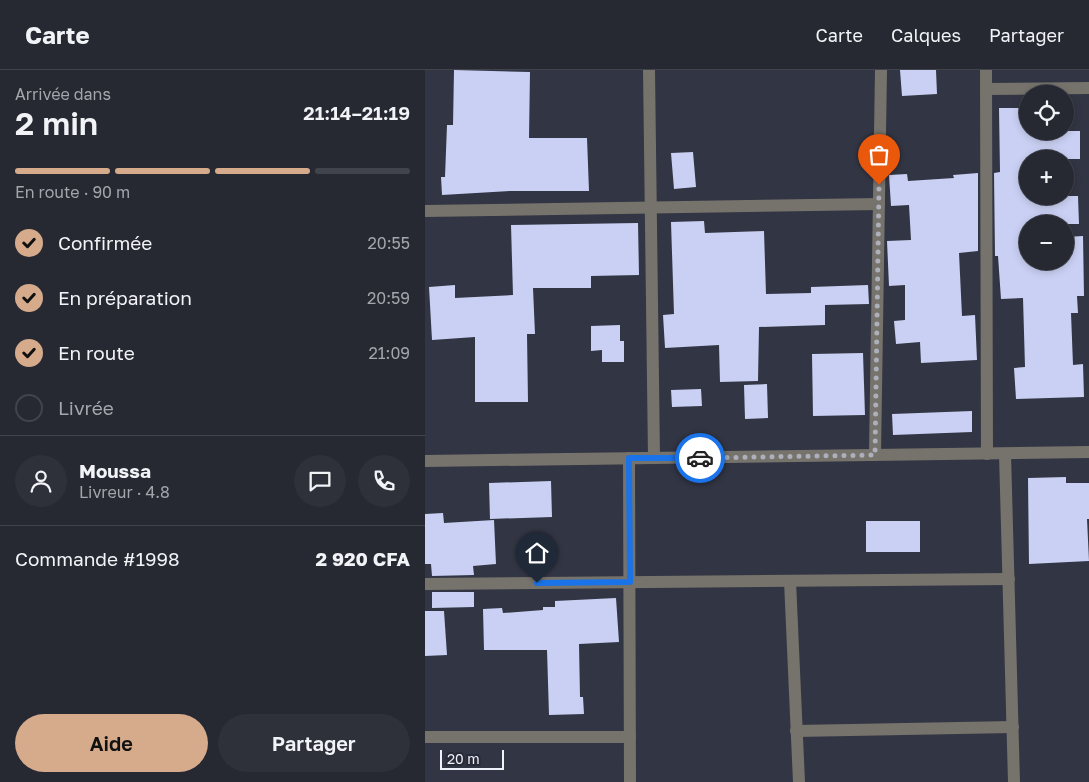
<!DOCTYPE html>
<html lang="fr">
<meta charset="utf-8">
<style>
body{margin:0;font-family:"Golos Text",sans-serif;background:#2e303a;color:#f1f3f6;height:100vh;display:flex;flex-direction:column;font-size:19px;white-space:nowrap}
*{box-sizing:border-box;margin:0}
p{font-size:16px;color:#a4a6ac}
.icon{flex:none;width:28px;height:28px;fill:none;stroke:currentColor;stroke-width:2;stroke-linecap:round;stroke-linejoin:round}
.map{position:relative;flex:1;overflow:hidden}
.sheet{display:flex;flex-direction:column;background:#262832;width:425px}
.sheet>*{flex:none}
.tools{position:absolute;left:594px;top:15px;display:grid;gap:10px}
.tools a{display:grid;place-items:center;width:55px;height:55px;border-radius:50%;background:#262832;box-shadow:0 2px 8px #0003,0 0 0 1px #42444d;font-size:25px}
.scale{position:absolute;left:15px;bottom:12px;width:64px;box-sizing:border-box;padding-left:5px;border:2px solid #eff1fb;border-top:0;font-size:14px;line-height:18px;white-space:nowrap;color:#eff1fb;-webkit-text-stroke:4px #282a38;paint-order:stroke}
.pin{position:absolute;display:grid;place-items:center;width:42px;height:42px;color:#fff;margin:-51px -21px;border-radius:50% 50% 50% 0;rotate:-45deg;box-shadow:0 0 5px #0007}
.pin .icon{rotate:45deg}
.courier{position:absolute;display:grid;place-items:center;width:50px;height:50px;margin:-25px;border:4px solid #1a73e8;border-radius:50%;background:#fff;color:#222;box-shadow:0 1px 6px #0007}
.head em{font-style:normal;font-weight:600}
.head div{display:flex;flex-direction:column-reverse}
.head{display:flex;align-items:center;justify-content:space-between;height:85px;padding:0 15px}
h1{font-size:32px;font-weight:600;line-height:38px}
.bar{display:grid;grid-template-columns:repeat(4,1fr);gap:8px 5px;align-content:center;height:60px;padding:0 15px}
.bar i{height:6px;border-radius:4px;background:#42444d}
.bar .selected{background:#d6ab8b}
.bar p{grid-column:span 4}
.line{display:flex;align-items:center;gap:12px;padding:0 15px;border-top:1px solid #42444d}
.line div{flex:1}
.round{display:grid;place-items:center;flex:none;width:52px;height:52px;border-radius:26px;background:#2e303a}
ol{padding:0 15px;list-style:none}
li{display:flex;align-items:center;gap:15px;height:55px}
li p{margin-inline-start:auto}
li .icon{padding:5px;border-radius:50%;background:#d6ab8b;color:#111;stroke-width:4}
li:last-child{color:#a4a6ac}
li i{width:28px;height:28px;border:2px solid #42444d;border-radius:50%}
.cta{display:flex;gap:10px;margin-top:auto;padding:10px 15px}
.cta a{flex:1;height:58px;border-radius:30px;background:#d6ab8b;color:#111;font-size:20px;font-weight:600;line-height:58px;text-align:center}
.cta a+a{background:#2e303a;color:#f1f3f6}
header{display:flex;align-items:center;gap:30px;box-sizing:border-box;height:70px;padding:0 25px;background:#262832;border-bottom:1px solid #42444d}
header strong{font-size:24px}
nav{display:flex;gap:28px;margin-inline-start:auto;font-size:18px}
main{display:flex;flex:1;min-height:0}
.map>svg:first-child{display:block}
</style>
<header>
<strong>Carte</strong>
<nav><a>Carte</a><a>Calques</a><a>Partager</a></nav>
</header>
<main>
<section class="sheet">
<div class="head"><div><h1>2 min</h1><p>Arrivée dans</p></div><em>21:14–21:19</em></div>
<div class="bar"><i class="selected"></i><i class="selected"></i><i class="selected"></i><i></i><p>En route · 90 m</p></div>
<ol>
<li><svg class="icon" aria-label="check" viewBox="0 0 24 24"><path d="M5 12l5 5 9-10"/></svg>Confirmée<p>20:55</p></li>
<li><svg class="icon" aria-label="check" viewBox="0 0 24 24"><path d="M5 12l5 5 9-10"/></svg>En préparation<p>20:59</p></li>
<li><svg class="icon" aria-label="check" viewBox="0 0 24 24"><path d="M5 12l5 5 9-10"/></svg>En route<p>21:09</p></li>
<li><i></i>Livrée</li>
</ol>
<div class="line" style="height:90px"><a class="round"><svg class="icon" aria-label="person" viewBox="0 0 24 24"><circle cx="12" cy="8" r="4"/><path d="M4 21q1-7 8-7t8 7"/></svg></a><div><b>Moussa</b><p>Livreur · 4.8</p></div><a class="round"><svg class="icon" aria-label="chat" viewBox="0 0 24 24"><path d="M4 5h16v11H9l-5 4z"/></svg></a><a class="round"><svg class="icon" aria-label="phone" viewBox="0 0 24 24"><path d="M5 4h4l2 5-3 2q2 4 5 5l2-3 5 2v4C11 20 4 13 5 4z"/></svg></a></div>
<div class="line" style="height:65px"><div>Commande #1998</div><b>2 920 CFA</b></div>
<div class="cta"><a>Aide</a><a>Partager</a></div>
</section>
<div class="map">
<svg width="664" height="712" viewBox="0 0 664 712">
<rect width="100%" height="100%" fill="#323543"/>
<g fill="#c9d0f3">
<polygon points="29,0 105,2 104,68 162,68 164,121 85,121 17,125 16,107 20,107 22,55 28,55"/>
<polygon points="475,0 511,0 512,24 477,26"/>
<polygon points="574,38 602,38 602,61 655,61 655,89 602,89 602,126 653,126 654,154 602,154 602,191 640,191 640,167 658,166 659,226 652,226 653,243 646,243 648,295 658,294 659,327 591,329 589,298 600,297 598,228 576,229 573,186 570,186 569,103 575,102"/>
<polygon points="268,82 271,117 249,119 246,83"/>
<polygon points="553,103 553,181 534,183 537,246 550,245 552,290 496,293 495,272 471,274 469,251 480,250 480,215 464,216 462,171 486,170 484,135 466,136 464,105 482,104 483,111 529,108 528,105"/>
<polygon points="279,151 280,163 339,161 341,224 386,223 386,217 443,215 444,234 400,235 400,255 334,257 333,311 295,312 294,275 240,278 238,245 249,244 246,152"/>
<polygon points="213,153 214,205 166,206 166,218 108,218 110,264 102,264 103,332 50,332 50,267 7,270 4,217 30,215 30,228 88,225 86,155"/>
<polygon points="195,255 195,271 199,271 199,292 177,292 177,280 166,281 166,256"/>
<polygon points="438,283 440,345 388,346 387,284"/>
<polygon points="342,314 343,348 320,349 319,315"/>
<polygon points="276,319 277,336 247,337 246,320"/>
<polygon points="547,341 547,362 468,365 467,344"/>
<polygon points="641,407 641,413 664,413 664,449 662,449 664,491 604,494 603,408"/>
<polygon points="126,411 127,447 65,449 64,413"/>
<polygon points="18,443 19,453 69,450 71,494 48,496 49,505 7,506 6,494 0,494 0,444"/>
<rect x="441" y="451" width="54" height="31"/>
<polygon points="7,522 49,522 49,537 7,538"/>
<polygon points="191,528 194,572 154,574 155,627 158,627 159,644 124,645 122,580 59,580 58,539 77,538 78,543 118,540 118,537 130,537 130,531"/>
<polygon points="0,541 19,541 22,585 0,586"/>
</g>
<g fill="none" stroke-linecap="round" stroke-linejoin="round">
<g stroke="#76736c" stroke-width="12">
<polyline points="224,0 229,388"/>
<polyline points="561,0 562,384"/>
<polyline points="561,19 664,18"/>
<polyline points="0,141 454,134"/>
<polyline points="580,384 589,712"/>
<polyline points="450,385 456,0"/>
<polyline points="204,388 205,712"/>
<polyline points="0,391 664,382"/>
<polyline points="365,511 374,712"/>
<polyline points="0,514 584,509"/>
<polyline points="371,661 588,657"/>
<polyline points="0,667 205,667"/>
</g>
</g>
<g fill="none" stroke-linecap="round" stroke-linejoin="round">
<polyline stroke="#adafbb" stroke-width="5" stroke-dasharray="0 9" points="275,388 450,385 454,115"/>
<polyline stroke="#1a73e8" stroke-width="6" points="112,513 205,512 204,388 275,388"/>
</g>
</svg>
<div class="tools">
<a><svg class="icon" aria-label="locate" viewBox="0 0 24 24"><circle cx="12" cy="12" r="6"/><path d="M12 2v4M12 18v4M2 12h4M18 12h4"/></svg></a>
<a>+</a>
<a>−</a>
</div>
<div class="scale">20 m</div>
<div class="pin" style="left:454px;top:115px;background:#ea580c"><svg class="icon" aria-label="bag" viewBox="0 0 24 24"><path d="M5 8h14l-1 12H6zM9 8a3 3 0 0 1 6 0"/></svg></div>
<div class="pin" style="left:112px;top:513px;background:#1f2937"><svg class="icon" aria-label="home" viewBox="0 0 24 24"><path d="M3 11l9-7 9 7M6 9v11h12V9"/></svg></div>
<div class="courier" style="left:275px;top:388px"><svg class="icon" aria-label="car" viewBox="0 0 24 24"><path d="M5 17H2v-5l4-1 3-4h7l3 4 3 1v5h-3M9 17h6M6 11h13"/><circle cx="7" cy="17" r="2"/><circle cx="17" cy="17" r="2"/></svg></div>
</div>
</main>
